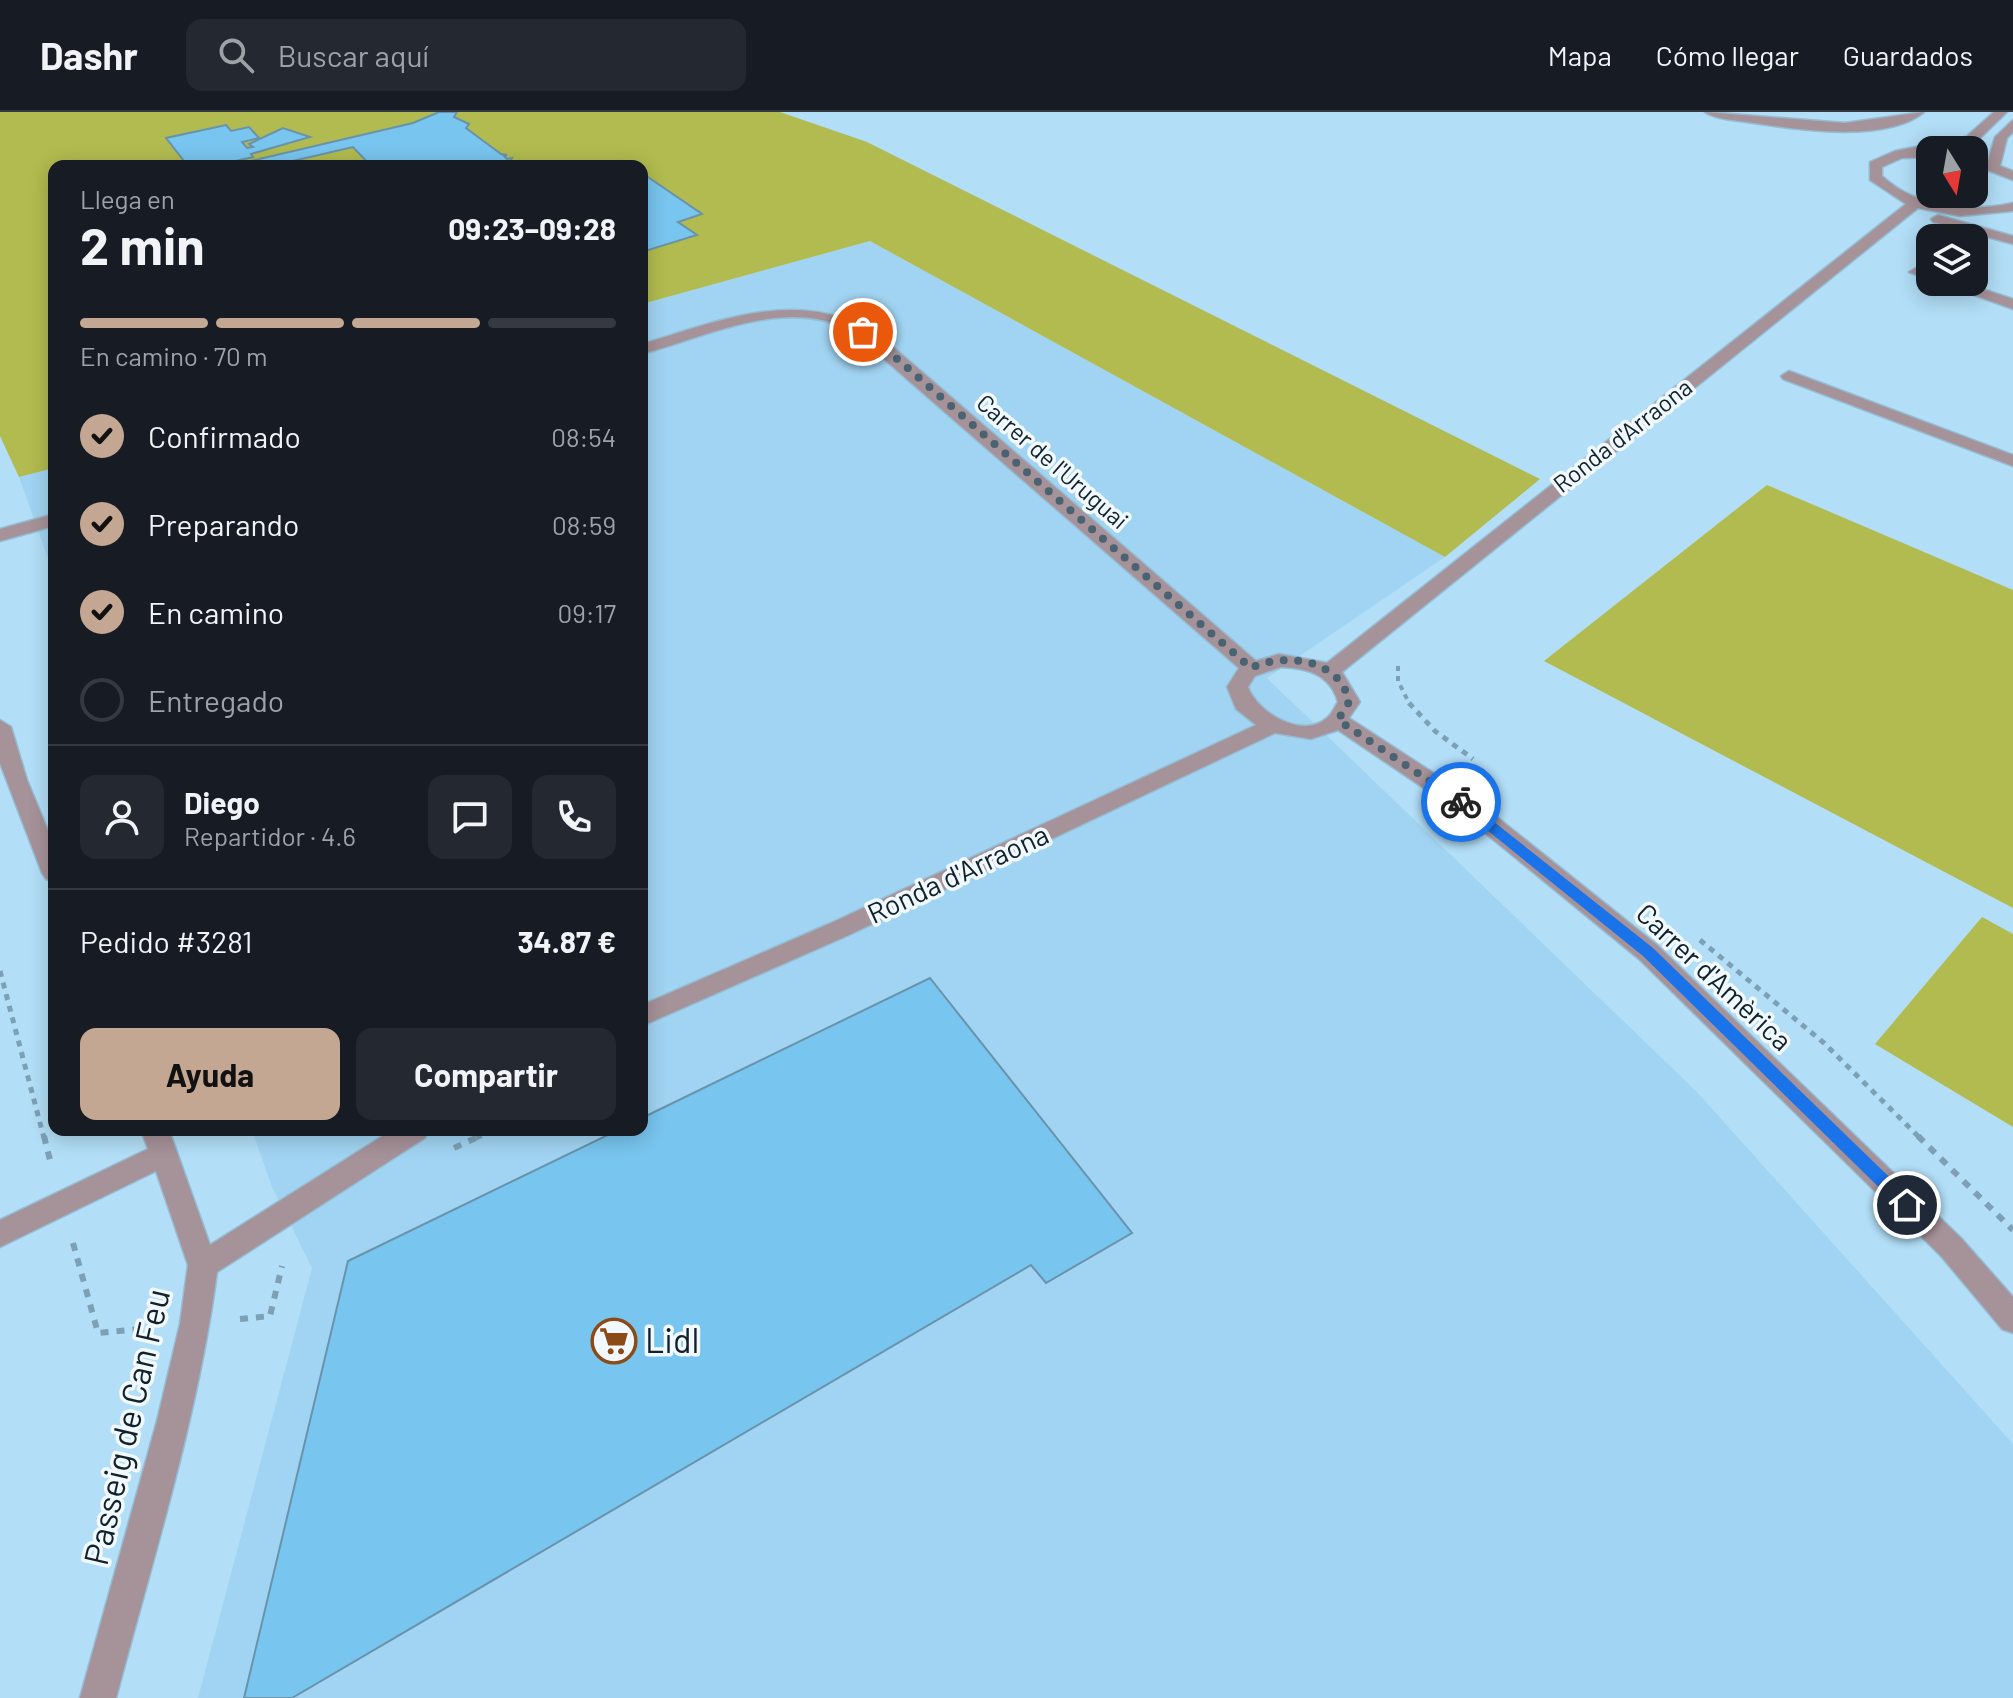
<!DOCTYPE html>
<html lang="es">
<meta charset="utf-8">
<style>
body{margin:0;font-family:Barlow,sans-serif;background:#242831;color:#f1f3f6;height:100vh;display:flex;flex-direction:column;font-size:30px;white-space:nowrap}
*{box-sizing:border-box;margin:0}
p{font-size:26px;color:#9ea1a6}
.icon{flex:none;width:44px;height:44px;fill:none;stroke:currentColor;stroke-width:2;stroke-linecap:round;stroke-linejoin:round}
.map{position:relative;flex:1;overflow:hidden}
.panel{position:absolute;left:48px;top:48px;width:600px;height:976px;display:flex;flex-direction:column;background:#171b24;border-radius:16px;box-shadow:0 4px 20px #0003}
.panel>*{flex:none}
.needle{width:52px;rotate:169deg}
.buttons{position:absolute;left:1916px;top:24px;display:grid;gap:16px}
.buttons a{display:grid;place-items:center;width:72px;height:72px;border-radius:16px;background:#171b24;box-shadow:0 4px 20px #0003;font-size:40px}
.pin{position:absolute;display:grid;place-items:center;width:68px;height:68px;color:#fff;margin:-34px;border:4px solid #fff;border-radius:50%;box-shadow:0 2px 8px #0007}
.courier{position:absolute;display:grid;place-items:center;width:80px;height:80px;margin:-40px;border:6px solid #1a73e8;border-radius:50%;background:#fff;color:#222;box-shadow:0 2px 10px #0007}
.overview em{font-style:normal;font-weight:700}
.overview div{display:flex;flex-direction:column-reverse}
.overview{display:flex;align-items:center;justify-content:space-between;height:136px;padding:0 32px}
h1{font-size:52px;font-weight:700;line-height:60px}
.bar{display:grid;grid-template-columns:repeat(4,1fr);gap:12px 8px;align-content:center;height:96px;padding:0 32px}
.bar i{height:10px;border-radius:6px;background:#363941}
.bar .on{background:#c4a792}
.bar p{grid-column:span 4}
.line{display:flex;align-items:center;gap:20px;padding:0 32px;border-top:2px solid #363941}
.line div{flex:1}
.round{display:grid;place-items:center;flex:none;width:84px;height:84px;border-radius:16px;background:#242831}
ol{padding:0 32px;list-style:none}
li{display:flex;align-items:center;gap:24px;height:88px}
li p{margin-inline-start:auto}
li .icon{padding:8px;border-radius:50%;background:#c4a792;color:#111;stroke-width:4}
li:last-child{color:#9ea1a6}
li i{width:44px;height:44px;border:4px solid #363941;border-radius:50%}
.primary-button{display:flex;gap:16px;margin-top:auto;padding:16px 32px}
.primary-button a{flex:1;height:92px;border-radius:16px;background:#c4a792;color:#111;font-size:32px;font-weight:700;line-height:92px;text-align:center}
.primary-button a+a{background:#242831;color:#f1f3f6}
header{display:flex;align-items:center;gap:48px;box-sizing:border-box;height:112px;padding:0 40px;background:#171b24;border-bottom:2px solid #363941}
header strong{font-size:38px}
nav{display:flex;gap:44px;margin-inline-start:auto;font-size:28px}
.search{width:560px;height:72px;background:#242831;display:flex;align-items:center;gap:20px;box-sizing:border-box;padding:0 28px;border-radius:16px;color:#9ea1a6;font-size:30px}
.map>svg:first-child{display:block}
</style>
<header>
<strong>Dashr</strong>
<div class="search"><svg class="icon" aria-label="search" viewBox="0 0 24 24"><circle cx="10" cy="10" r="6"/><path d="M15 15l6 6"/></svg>Buscar aquí</div>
<nav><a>Mapa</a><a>Cómo llegar</a><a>Guardados</a></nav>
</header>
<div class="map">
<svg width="2013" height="1586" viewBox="0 0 2013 1586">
<rect width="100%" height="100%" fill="#b2def7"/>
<g fill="#a1d4f2">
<polygon points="870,129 1445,445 1267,566 1697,980 2013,1332 2013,1586 198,1586 312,1156 272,1075 252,1018 642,1018 642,192"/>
<polygon points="54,356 54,463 19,365"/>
</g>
<g fill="#b1bb4f">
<polygon points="0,0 780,0 867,30 1540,367 1445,445 870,129 642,192 642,54 54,54 54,356 19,365 0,324"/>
<polygon points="1767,373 2013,478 2013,796 1544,549"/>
<polygon points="1982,805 2013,822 2013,1015 1875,932"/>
</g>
<g fill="#78c5ef" stroke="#6993aa" stroke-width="2">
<polygon points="457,0 454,5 469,12 466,16 501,42 507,43 504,44 507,47 512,46 510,50 520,53 371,54 353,35 271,54 229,54 413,11 439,0"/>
<polygon points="226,13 231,19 249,15 259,26 242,30 247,36 253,35 249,32 283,16 310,25 251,42 253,45 214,54 188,54 166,26"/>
<polygon points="642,61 702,102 678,110 697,123 642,140"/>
<polygon points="930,866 1132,1121 1046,1171 1031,1153 292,1586 244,1586 348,1149 618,1018 642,1018 642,1006"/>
</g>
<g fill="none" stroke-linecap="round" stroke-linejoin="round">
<g stroke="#95bcd2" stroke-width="3">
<g id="minor">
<path d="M 1705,0 L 1845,11 L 1924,0 C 1886,32 1793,17 1747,10 C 1733,8 1715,7 1705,0 Z"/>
<path d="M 1994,0 L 2007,0 L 1975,31 L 1930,38 L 1930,45 L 1902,46 L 1882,55 L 1882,64 C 1917,96 1967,101 2013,91 L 2013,99 L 1960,104 L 1918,96 L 1342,560 L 1360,590 L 1349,606 L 1478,690 L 1657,833 L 1961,1126 L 2013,1185 L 2013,1221 L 2002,1217 L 1941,1144 L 1639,847 L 1462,702 L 1338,618 L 1311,627 L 1275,621 L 849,823 L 642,914 L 642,893 L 831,811 L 1256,613 L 1236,597 L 1227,575 L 1239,556 L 854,221 C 790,182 707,225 642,242 L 642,232 C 725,207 807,172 885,228 L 1256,549 L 1279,542 L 1327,551 L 1906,92 L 1870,68 L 1870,50 L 1895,39 L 1966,25 ZM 1281,555 C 1307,556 1330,562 1338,590 C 1335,594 1332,602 1327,606 C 1302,628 1257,600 1248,575 L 1255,564 Z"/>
<polygon points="2013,8 2013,20 2007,26 2000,54 2013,59 2013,68 1974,53 1974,44 1988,49 1995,25"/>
<polygon points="1938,103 2013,124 2013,132 1933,110 1931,107"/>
<polygon points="1916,156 1930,159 1930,168 1909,160"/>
<polygon points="1938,170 1961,170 2013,187 2013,197"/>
<polygon points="1789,259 2013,343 2013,354 1783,267 1781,264"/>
<polygon points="54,402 54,414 0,429 0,417"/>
<polygon points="0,608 11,615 27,668 54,733 54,770 46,767 42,761 0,651"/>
<path d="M 141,1018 L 169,1018 L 210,1133 L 392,1018 L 429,1018 L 425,1026 L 217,1160 C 198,1305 153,1446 116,1586 L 80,1586 L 157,1309 L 180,1212 L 188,1153 L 156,1059 L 0,1135 L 0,1108 L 148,1037 Z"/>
</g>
</g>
<polyline stroke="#7da0b4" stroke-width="4" stroke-dasharray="5 5" stroke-linecap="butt" points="1398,554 1398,569 1410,593"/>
<g stroke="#7da0b4" stroke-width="5" stroke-dasharray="6 6" stroke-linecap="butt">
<polyline points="1409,591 1435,619 1473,647"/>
<polyline points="1700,828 1824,931 1920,1026"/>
<polyline points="0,859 44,1026"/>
<polyline points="476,1026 493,1018"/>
</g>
<g stroke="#7da0b4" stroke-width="6" stroke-dasharray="8 8" stroke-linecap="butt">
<polyline points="44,1024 51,1052"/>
<polyline points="1918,1024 2013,1118"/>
<polyline points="454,1036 480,1024"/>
<polyline points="73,1131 98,1221 150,1216"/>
<polyline points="240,1207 270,1204 282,1154"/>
</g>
<use href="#minor" fill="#a69299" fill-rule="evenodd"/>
</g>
<polygon fill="#1a73e8" points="1456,687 1465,687 1653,836 1913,1088 1913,1098 1902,1098 1643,844 1456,693"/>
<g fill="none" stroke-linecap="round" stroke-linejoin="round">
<path stroke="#496372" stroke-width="8" stroke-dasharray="0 14.4" d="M 863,220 L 879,231 L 1251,556 C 1285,540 1341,547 1349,590 L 1338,608 L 1461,690"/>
</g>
<defs>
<g id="supermarket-ring" transform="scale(2.3)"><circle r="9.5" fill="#f1f9fe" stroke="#8c4a17" stroke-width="1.5"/><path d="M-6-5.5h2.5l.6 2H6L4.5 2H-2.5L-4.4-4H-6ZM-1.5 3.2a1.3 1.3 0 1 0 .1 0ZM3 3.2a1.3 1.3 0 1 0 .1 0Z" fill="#8c4a17"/></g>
</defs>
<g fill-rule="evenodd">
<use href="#supermarket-ring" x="614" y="1229"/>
</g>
<g text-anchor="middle" stroke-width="7" stroke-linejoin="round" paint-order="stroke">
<g font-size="24" fill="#10212a" stroke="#f1f9fe">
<text transform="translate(1623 324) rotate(-38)" y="8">Ronda d'Arraona</text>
<text transform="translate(1052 350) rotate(41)" y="8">Carrer de l'Uruguai</text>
</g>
<g font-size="28" fill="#10212a" stroke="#f1f9fe">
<text transform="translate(958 762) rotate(-25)" y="10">Ronda d'Arraona</text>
<text transform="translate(1714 865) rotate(43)" y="10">Carrer d'Amèrica</text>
</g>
<g font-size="34" fill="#10212a" stroke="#f1f9fe" text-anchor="start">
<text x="645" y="1241">Lidl</text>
</g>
<g font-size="34" fill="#10212a" stroke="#f1f9fe">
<text transform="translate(127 1315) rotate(-77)" y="12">Passeig de Can Feu</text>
</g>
</g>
</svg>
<div class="buttons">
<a><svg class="needle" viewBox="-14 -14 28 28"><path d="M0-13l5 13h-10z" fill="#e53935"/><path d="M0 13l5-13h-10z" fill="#9ea1a6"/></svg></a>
<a><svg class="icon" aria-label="layers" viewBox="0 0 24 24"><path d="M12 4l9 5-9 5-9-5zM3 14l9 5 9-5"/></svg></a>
</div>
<div class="pin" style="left:863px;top:220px;background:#ea580c"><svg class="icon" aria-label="bag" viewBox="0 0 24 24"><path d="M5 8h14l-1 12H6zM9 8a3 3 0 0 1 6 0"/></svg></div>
<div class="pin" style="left:1907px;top:1093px;background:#1f2937"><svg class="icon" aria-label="home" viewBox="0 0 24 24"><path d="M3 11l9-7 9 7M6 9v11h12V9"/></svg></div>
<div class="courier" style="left:1461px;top:690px"><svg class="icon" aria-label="bike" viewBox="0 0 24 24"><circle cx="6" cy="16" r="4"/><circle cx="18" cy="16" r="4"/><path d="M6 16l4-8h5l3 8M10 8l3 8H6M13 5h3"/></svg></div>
<section class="panel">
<div class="overview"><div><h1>2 min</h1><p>Llega en</p></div><em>09:23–09:28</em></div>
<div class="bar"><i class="on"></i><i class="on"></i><i class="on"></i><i></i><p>En camino · 70 m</p></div>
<ol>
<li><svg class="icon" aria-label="check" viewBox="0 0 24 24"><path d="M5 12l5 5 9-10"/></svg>Confirmado<p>08:54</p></li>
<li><svg class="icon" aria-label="check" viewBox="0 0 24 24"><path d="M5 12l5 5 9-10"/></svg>Preparando<p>08:59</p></li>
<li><svg class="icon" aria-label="check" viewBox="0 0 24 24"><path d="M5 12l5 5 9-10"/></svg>En camino<p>09:17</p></li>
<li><i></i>Entregado</li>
</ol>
<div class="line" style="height:144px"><a class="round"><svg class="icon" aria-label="person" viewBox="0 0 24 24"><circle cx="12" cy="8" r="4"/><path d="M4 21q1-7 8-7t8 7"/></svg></a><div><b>Diego</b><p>Repartidor · 4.6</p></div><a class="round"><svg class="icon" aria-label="chat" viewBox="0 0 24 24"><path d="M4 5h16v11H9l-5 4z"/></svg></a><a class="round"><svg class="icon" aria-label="phone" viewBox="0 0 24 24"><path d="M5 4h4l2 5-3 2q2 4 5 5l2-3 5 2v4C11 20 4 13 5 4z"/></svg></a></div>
<div class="line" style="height:104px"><div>Pedido #3281</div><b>34.87 €</b></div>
<div class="primary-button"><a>Ayuda</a><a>Compartir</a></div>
</section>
</div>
